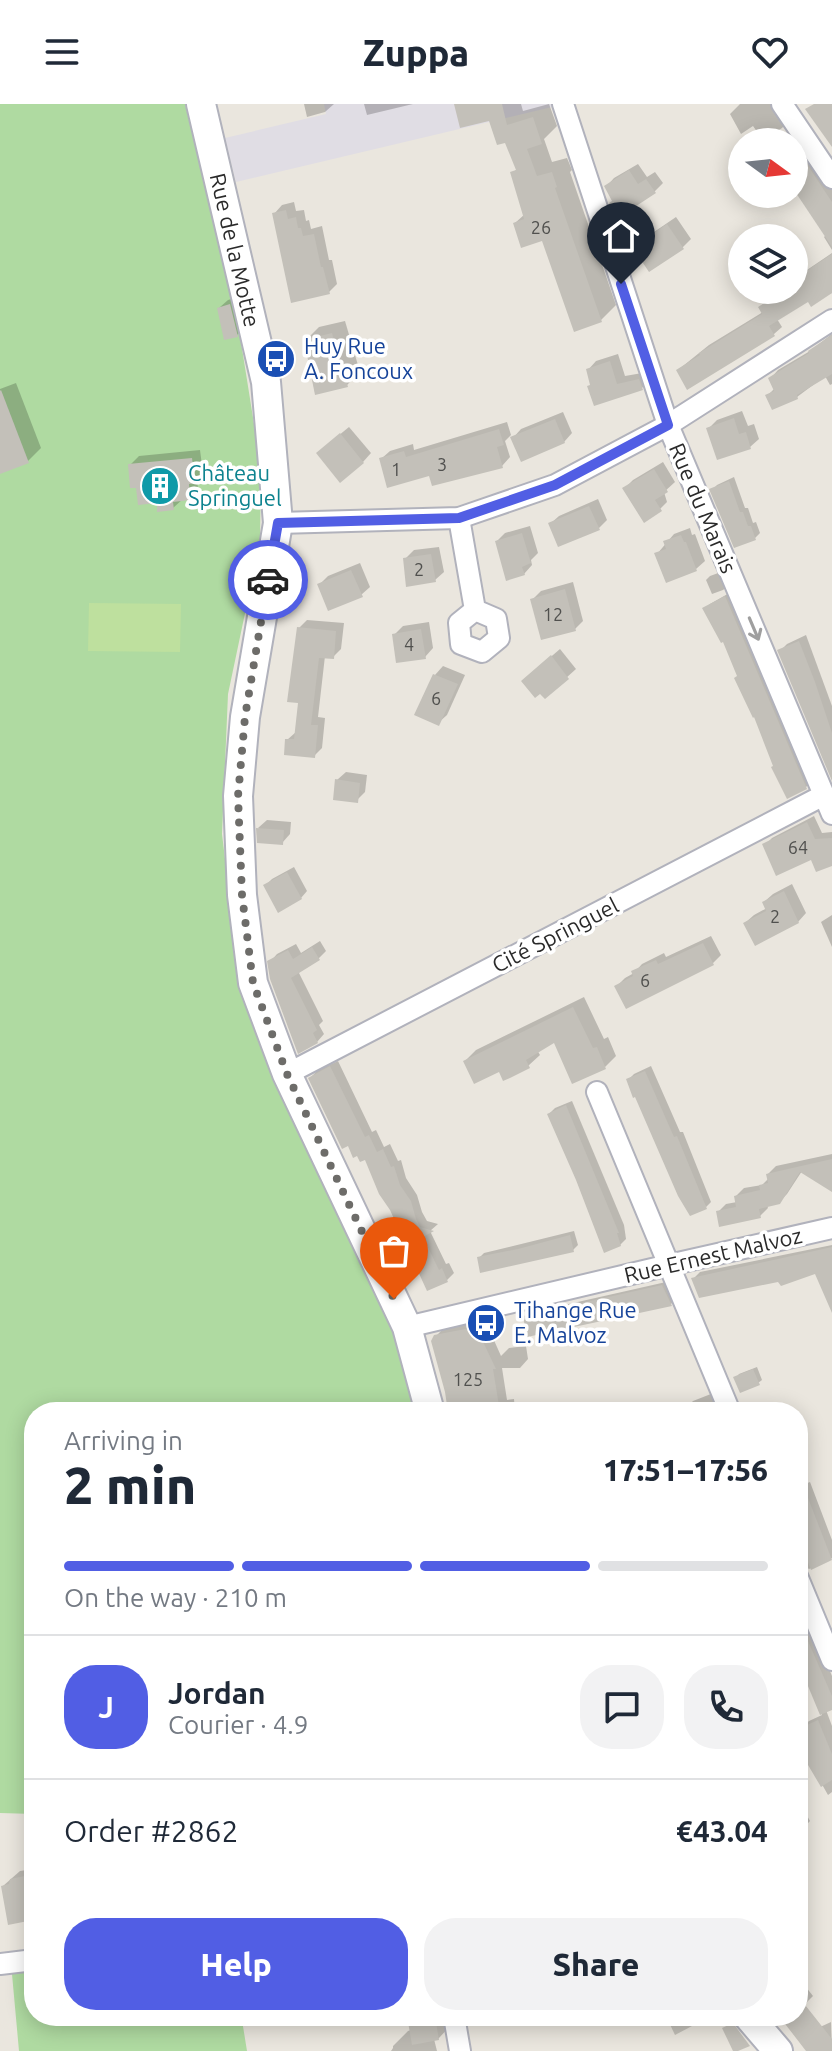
<!DOCTYPE html>
<meta charset="utf-8">
<style>
body{margin:0;font-family:Ubuntu,sans-serif;background:#f2f2f3;color:#1f2937;height:100vh;display:flex;flex-direction:column;font-size:30px;white-space:nowrap}
*{box-sizing:border-box;margin:0}
p{font-size:26px;color:#747a83}
.icon{flex:none;width:44px;height:44px;fill:none;stroke:currentColor;stroke-width:2;stroke-linecap:round;stroke-linejoin:round}
.map{position:relative;flex:1;overflow:hidden}
.sheet{position:absolute;left:24px;top:1298px;width:784px;height:624px;display:flex;flex-direction:column;background:#fff;border-radius:32px;box-shadow:0 4px 20px #0003}
.sheet>*{flex:none}
.needle{width:52px;rotate:105deg}
.buttons{position:absolute;left:728px;top:24px;display:grid;gap:16px}
.buttons a{display:grid;place-items:center;width:80px;height:80px;border-radius:50%;background:#fff;box-shadow:0 4px 20px #0003;font-size:40px}
.pin{position:absolute;display:grid;place-items:center;width:68px;height:68px;color:#fff;margin:-82px -34px;border-radius:50% 50% 50% 0;rotate:-45deg;box-shadow:0 0 8px #0007}
.pin .icon{rotate:45deg}
.courier{position:absolute;display:grid;place-items:center;width:80px;height:80px;margin:-40px;border:6px solid #515ee4;border-radius:50%;background:#fff;color:#222;box-shadow:0 2px 10px #0007}
.summary em{font-style:normal;font-weight:800}
.summary div{display:flex;flex-direction:column-reverse}
.summary{display:flex;align-items:center;justify-content:space-between;height:136px;padding:0 40px}
h1{font-size:52px;font-weight:800;line-height:60px}
.bar{display:grid;grid-template-columns:repeat(4,1fr);gap:12px 8px;align-content:center;height:96px;padding:0 40px}
.bar i{height:10px;border-radius:6px;background:#e0e1e3}
.bar .on{background:#515ee4}
.bar p{grid-column:span 4}
.line{display:flex;align-items:center;gap:20px;padding:0 40px;border-top:2px solid #e0e1e3}
.line div{flex:1}
.round{display:grid;place-items:center;flex:none;width:84px;height:84px;border-radius:32px;background:#f2f2f3}
.primary-button{display:flex;gap:16px;margin-top:auto;padding:16px 40px}
.primary-button a{flex:1;height:92px;border-radius:32px;background:#515ee4;color:#fff;font-size:32px;font-weight:800;line-height:92px;text-align:center}
.primary-button a+a{background:#f2f2f3;color:#1f2937}
header{display:flex;justify-content:space-between;align-items:center;height:104px;padding:0 40px;background:#fff;font-size:36px;font-weight:800}
.map>svg:first-child{display:block}
</style>
<header><svg class="icon" aria-label="menu" viewBox="0 0 24 24"><path d="M4 6h16M4 12h16M4 18h16"/></svg>Zuppa<svg class="icon" aria-label="heart" viewBox="0 0 24 24"><path d="M12 20l-8-8c-3-5 5-10 8-4 3-6 11-1 8 4z"/></svg></header>
<div class="map">
<svg width="832" height="1947" viewBox="0 0 832 1947">
<rect width="100%" height="100%" fill="#eae6de"/>
<polygon fill="#e0dde4" points="324,0 551,0 552,3 236,78 225,34 326,10"/>
<g fill="#afdaa1">
<polygon points="0,0 185,0 225,164 240,232 261,364 260,438 228,590 222,730 240,879 253,923 381,1197 399,1244 417,1308 34,1308 34,1710 0,1709"/>
<polygon points="34,1856 34,1912 259,1912 242,1916 247,1947 19,1947 11,1859"/>
</g>
<polygon fill="#bee09e" points="89,499 181,500 180,548 88,547"/>
<g fill="#0003">
<polygon points="304,0 334,0 325,8 307,13"/>
<polygon points="364,0 413,0 367,11"/>
<polygon points="456,0 521,0 523,7 549,0 557,22 544,35 552,58 567,54 572,66 570,68 616,201 601,216 543,135 515,119 525,110 513,69 518,64 506,36 490,15"/>
<polygon points="780,0 790,16 782,24 763,36 753,22 741,30 730,10 740,0"/>
<polygon points="808,43 832,80 832,146 824,133 826,131 794,82 794,52"/>
<polygon points="638,60 647,73 655,68 663,79 654,88 614,97 606,83 614,74"/>
<polygon points="294,98 296,107 304,106 306,117 309,116 311,125 322,122 329,156 332,156 337,180 329,188 274,110 282,101"/>
<polygon points="676,113 691,135 683,143 650,165 644,156 653,147 645,136 654,128"/>
<polygon points="832,149 832,189 809,196 777,215 782,223 774,230 678,266 709,241 763,208 760,203 768,196 784,186 794,186 796,176 804,168"/>
<polygon points="238,193 245,223 237,231 219,204 228,196"/>
<polygon points="345,217 360,268 347,281 317,289 306,236 319,223"/>
<polygon points="832,230 832,280 830,281 825,272 797,293 768,291 775,284 771,274 778,266 810,247"/>
<polygon points="618,250 625,272 648,268 650,276 642,284 592,280 588,266 596,257"/>
<polygon points="16,279 41,344 28,357 0,368 0,285"/>
<polygon points="742,307 748,322 754,320 759,335 750,343 708,325 717,316"/>
<polygon points="563,308 572,329 564,338 513,334 521,325"/>
<polygon points="507,318 511,331 505,337 510,353 502,362 431,369 381,355 390,347 413,340 414,346"/>
<polygon points="349,323 371,349 363,358 327,341"/>
<polygon points="200,346 203,369 197,374 198,386 190,394 183,395 173,404 138,382 130,361 139,352"/>
<polygon points="663,358 675,378 664,388 667,398 658,407 625,384 633,376"/>
<polygon points="734,373 745,404 748,404 753,419 756,418 760,429 755,434 712,386 717,381"/>
<polygon points="598,395 607,416 599,424 550,420 559,412"/>
<polygon points="530,422 538,449 531,456 532,461 524,470 497,437 505,429"/>
<polygon points="690,424 692,431 695,430 705,457 696,465 657,450 674,430"/>
<polygon points="439,443 444,468 435,476 405,455 414,446"/>
<polygon points="360,459 370,483 361,491 320,480 328,472"/>
<polygon points="721,468 727,483 723,486 712,490 706,476 710,472"/>
<polygon points="573,478 583,517 575,525 532,496 541,487"/>
<polygon points="731,488 811,678 806,683 775,662 724,535 705,505 710,500"/>
<polygon points="307,516 344,519 341,545 333,553 325,552 318,613 325,614 322,644 314,652 287,636 296,628 300,597 299,524"/>
<polygon points="429,518 433,544 425,553 394,531 403,522"/>
<polygon points="806,531 832,602 832,671 780,547 787,540"/>
<polygon points="560,545 576,565 545,593 540,587 532,569"/>
<polygon points="443,562 465,571 447,611 438,619 435,571"/>
<polygon points="346,668 367,671 365,688 357,696 337,676"/>
<polygon points="814,712 822,729 832,728 832,760 765,741 772,734"/>
<polygon points="267,716 291,718 290,730 282,739 258,724"/>
<polygon points="294,763 307,787 301,794 265,782 272,775"/>
<polygon points="792,780 806,809 798,818 745,819 754,811 767,804 764,798 773,790"/>
<polygon points="832,811 832,843 821,818"/>
<polygon points="711,832 721,851 712,860 617,882 625,874 634,869 642,860 664,849 666,853"/>
<polygon points="320,837 326,847 319,854 298,867 323,917 319,921 324,930 317,938 270,858 277,850 296,840 301,849"/>
<polygon points="584,893 604,935 608,933 616,952 605,963 555,936 537,946 540,951 528,962 499,966 465,957 476,946"/>
<polygon points="338,957 372,1028 376,1026 384,1043 390,1040 398,1057 401,1056 406,1074 417,1091 422,1108 427,1117 438,1120 430,1127 446,1160 449,1159 454,1169 447,1176 428,1184 366,1053 310,974 317,967"/>
<polygon points="651,962 680,1028 683,1028 711,1098 706,1103 628,976 634,970"/>
<polygon points="572,997 624,1121 626,1135 620,1141 549,1010 555,1004"/>
<polygon points="832,1050 832,1085 802,1067 787,1090 779,1098 767,1101 768,1104 760,1112 718,1108 726,1100 737,1098 736,1092 744,1084 762,1081 769,1074 768,1070 776,1062"/>
<polygon points="574,1127 578,1141 573,1146 479,1154 484,1149"/>
<polygon points="832,1141 832,1177 816,1167 694,1174 700,1168"/>
<polygon points="666,1178 674,1197 671,1200 525,1213 529,1209"/>
<polygon points="485,1216 501,1252 509,1244 526,1242 528,1255 520,1264 502,1264 507,1296 514,1295 515,1308 450,1308 436,1232 445,1223"/>
<polygon points="757,1263 762,1276 758,1279 736,1274 739,1270"/>
<polygon points="716,1288 724,1308 688,1308 686,1304 693,1297"/>
<polygon points="810,1378 832,1436 832,1454 809,1465 801,1459 798,1460 798,1383"/>
<polygon points="798,1490 832,1572 832,1604 826,1606 832,1622 832,1688 828,1691 798,1638 800,1625 809,1617 822,1611 798,1553"/>
<polygon points="798,1696 810,1717 798,1730"/>
<polygon points="33,1765 34,1812 32,1814 3,1782 20,1767"/>
<polygon points="798,1873 813,1892 805,1900 798,1903"/>
<polygon points="409,1912 452,1912 453,1919 438,1935 434,1935 437,1947 391,1947 393,1944 393,1942 408,1927 411,1926"/>
<polygon points="831,1918 832,1947 809,1947 807,1929"/>
</g>
<g fill="#c3c0b9">
<polygon points="454,0 502,0 507,21 533,13 542,40 527,45 537,72 552,68 557,83 555,84 602,218 574,228 542,137 521,144 513,119 524,115 510,68 516,66 505,39 497,41 489,17 460,24"/>
<polygon points="814,0 832,0 832,43 805,5"/>
<polygon points="794,41 832,98 832,143 794,86"/>
<polygon points="629,66 638,80 646,75 656,89 618,114 610,102 609,99 612,97 604,82"/>
<polygon points="286,106 288,115 296,113 298,124 301,124 303,132 314,130 321,163 323,163 330,190 291,199 272,109"/>
<polygon points="667,120 684,145 649,168 641,156 651,149 643,136"/>
<polygon points="832,150 832,189 811,203 808,198 769,222 775,232 687,286 676,266 700,251 699,249 762,210 758,203 786,186 794,186 794,175"/>
<polygon points="230,200 238,233 224,236 217,204"/>
<polygon points="332,229 348,283 315,291 304,236"/>
<polygon points="832,231 832,270 797,291 798,295 772,306 765,291 774,287 768,274 809,249 808,247"/>
<polygon points="610,257 617,280 639,275 643,286 594,302 587,282 590,281 586,265"/>
<polygon points="1,286 29,359 0,370 0,287"/>
<polygon points="734,314 739,330 746,328 751,345 717,356 706,324"/>
<polygon points="555,315 565,339 521,358 510,333"/>
<polygon points="499,325 504,341 497,343 503,364 432,382 429,372 387,384 379,354 404,347 406,353"/>
<polygon points="340,329 364,359 340,379 316,349"/>
<polygon points="192,354 195,379 189,380 190,396 173,398 174,406 157,408 157,399 138,401 136,384 130,384 128,360"/>
<polygon points="654,365 668,388 655,396 662,407 644,419 622,384"/>
<polygon points="729,377 740,408 743,408 748,422 751,422 756,436 734,444 709,385"/>
<polygon points="589,402 600,426 558,443 548,419"/>
<polygon points="522,429 531,459 522,463 525,471 506,477 495,437"/>
<polygon points="681,431 684,438 686,438 697,467 666,479 654,449 666,445 663,437"/>
<polygon points="431,450 436,478 406,483 403,454"/>
<polygon points="351,466 363,493 328,507 317,480"/>
<polygon points="565,485 576,527 541,536 530,495"/>
<polygon points="725,492 807,685 787,695 771,663 773,662 754,613 753,614 734,574 737,572 723,538 721,539 702,504"/>
<polygon points="297,523 336,527 334,555 319,554 311,621 318,621 315,654 284,651 285,635 294,635 298,599 287,598"/>
<polygon points="421,525 426,555 396,559 392,530"/>
<polygon points="799,537 815,578 832,629 832,677 777,546"/>
<polygon points="551,551 569,575 545,595 540,590 535,594 521,577"/>
<polygon points="433,570 458,580 439,622 414,611"/>
<polygon points="335,675 360,679 358,699 333,696"/>
<polygon points="807,718 815,735 832,734 832,762 816,768 811,756 776,772 762,740"/>
<polygon points="256,724 284,726 283,741 257,739"/>
<polygon points="287,768 302,795 278,809 263,781"/>
<polygon points="784,787 799,819 755,842 743,819 766,807 762,798"/>
<polygon points="703,839 714,861 626,905 614,882 633,872 631,867 656,856 658,860"/>
<polygon points="312,843 320,856 291,874 317,926 313,929 318,939 298,950 270,875 267,857 288,846 293,855"/>
<polygon points="573,903 593,944 597,943 606,965 572,980 554,939 526,956 530,964 510,974 503,977 499,968 474,980 463,957"/>
<polygon points="330,962 365,1033 369,1031 377,1048 383,1045 391,1063 394,1062 400,1081 411,1097 416,1115 420,1123 434,1127 423,1133 439,1166 442,1164 448,1178 427,1187 390,1106 379,1090 365,1056 360,1058 357,1052 353,1054 348,1042 342,1045 308,974"/>
<polygon points="645,967 674,1033 677,1032 707,1105 690,1112 678,1092 635,993 633,994 626,975"/>
<polygon points="566,1001 619,1129 617,1129 621,1142 604,1149 576,1076 547,1010"/>
<polygon points="832,1055 832,1088 800,1068 780,1100 759,1105 761,1114 719,1123 716,1107 736,1103 734,1092 760,1086 759,1081 768,1079 766,1070"/>
<polygon points="570,1131 574,1148 480,1169 477,1153 518,1145"/>
<polygon points="832,1143 832,1209 815,1170 781,1182 778,1178 699,1194 691,1174"/>
<polygon points="662,1181 672,1202 527,1233 523,1212"/>
<polygon points="476,1223 496,1265 493,1265 500,1308 448,1308 445,1288 431,1237 434,1231"/>
<polygon points="753,1265 760,1281 740,1289 733,1273"/>
<polygon points="798,1368 832,1456 811,1466 798,1433"/>
<polygon points="798,1514 832,1592 832,1606 820,1611 798,1558"/>
<polygon points="818,1616 832,1650 832,1676 821,1683 798,1644 798,1625"/>
<polygon points="25,1772 33,1816 8,1821 1,1782 9,1780 10,1775"/>
<polygon points="798,1892 832,1935 832,1947 806,1947 779,1912 798,1912"/>
<polygon points="407,1912 435,1912 439,1936 412,1941"/>
<polygon points="666,1912 711,1912 675,1931"/>
<polygon points="733,1919 750,1942 738,1947 733,1947 722,1924"/>
</g>
<g fill="none" stroke-linecap="round" stroke-linejoin="round">
<g stroke="#b1b2bc" stroke-width="24">
<g id="street">
<polyline points="563,0 668,321 832,710"/>
<polyline points="782,0 832,74"/>
<polyline points="459,414 475,506 459,519 461,540 482,548 499,534 496,515 475,506"/>
<polyline points="278,419 459,414 555,381 668,321 832,216"/>
<polyline points="287,970 824,691"/>
<polyline points="597,988 730,1308"/>
<polyline points="407,1223 669,1161 832,1124"/>
<polyline points="798,1474 832,1556"/>
<polyline points="0,1860 34,1856"/>
<polyline points="454,1912 460,1947"/>
</g>
</g>
<g stroke="#b1b2bc" stroke-width="32">
<g id="secondary">
<polyline points="201,0 266,278 278,419 245,613 238,692 242,791 253,879 287,970 407,1223 430,1308"/>
<polyline points="748,1912 778,1947"/>
</g>
</g>
<use href="#street" stroke="#fff" stroke-width="20"/>
<use href="#secondary" stroke="#fff" stroke-width="28"/>
</g>
<defs><path id="oneway-shaft" d="M-6 0H5M1.5-3L5.5 0L1.5 3" fill="none" stroke-width="1.6" stroke-linecap="round" stroke-linejoin="round" transform="scale(2)"/></defs>
<use stroke="#9f9f9f" href="#oneway-shaft" transform="translate(754 525) rotate(67)"/>
<g fill="none" stroke-linecap="round" stroke-linejoin="round">
<polyline stroke="#6d6c69" stroke-width="8" stroke-dasharray="0 14.4" points="268,476 245,613 238,692 242,791 253,879 287,970 394,1195"/>
<polyline stroke="#515ee4" stroke-width="10" points="268,476 278,419 459,414 555,381 668,321 621,180"/>
</g>
<defs>
<g id="bus-disc" transform="scale(2)"><circle r="9.5" fill="#1a4fb4" stroke="#fff"/><path d="M-5-6H5V4H4V6H2V4H-2V6H-4V4H-5ZM-3.5-4V0h7V-4ZM-3.5 1.2v1.5H-2V1.2ZM2 1.2v1.5H3.5V1.2Z" fill="#fff"/></g>
<g id="building-disc" transform="scale(2)"><circle r="9.5" fill="#0f9aa8" stroke="#fff"/><path d="M-4-6H4V6H1V3H-1V6H-4ZM-2.5-4.3h1.7v1.8h-1.7ZM.8-4.3h1.7v1.8H.8ZM-2.5-1h1.7V.8h-1.7ZM.8-1h1.7V.8H.8Z" fill="#fff"/></g>
</defs>
<g fill-rule="evenodd">
<use href="#bus-disc" x="276" y="255"/>
<use href="#building-disc" x="160" y="382"/>
<use href="#bus-disc" x="486" y="1219"/>
</g>
<g text-anchor="middle" stroke-width="7" stroke-linejoin="round" paint-order="stroke">
<g font-size="18" fill="#50504e">
<text x="541" y="130">26</text>
<text x="442" y="367">3</text>
<text x="396" y="372">1</text>
<text x="419" y="472">2</text>
<text x="553" y="517">12</text>
<text x="409" y="547">4</text>
<text x="436" y="601">6</text>
<text x="798" y="750">64</text>
<text x="775" y="819">2</text>
<text x="645" y="883">6</text>
<text x="468" y="1282">125</text>
</g>
<g font-size="22" fill="#2a2a2a" stroke="#fff">
<text transform="translate(235 146) rotate(77)" y="8">Rue de la Motte</text>
<text transform="translate(703 404) rotate(67)" y="8">Rue du Marais</text>
<text transform="translate(555 831) rotate(-27)" y="8">Cité Springuel</text>
<text transform="translate(713 1151) rotate(-13)" y="8">Rue Ernest Malvoz</text>
</g>
<g font-size="22" fill="#164399" stroke="#fff" text-anchor="start">
<text x="304" y="250">Huy Rue<tspan x="304" dy="25">A. Foncoux</tspan></text>
<text x="514" y="1214">Tihange Rue<tspan x="514" dy="25">E. Malvoz</tspan></text>
</g>
<g font-size="22" fill="#0d838f" stroke="#fff" text-anchor="start">
<text x="188" y="377">Château<tspan x="188" dy="25">Springuel</tspan></text>
</g>
</g>
</svg>
<div class="buttons">
<a><svg class="needle" viewBox="-14 -14 28 28"><path d="M0-13l5 13h-10z" fill="#e53935"/><path d="M0 13l5-13h-10z" fill="#747a83"/></svg></a>
<a><svg class="icon" aria-label="layers" viewBox="0 0 24 24"><path d="M12 4l9 5-9 5-9-5zM3 14l9 5 9-5"/></svg></a>
</div>
<div class="pin" style="left:394px;top:1195px;background:#ea580c"><svg class="icon" aria-label="bag" viewBox="0 0 24 24"><path d="M5 8h14l-1 12H6zM9 8a3 3 0 0 1 6 0"/></svg></div>
<div class="pin" style="left:621px;top:180px;background:#1f2937"><svg class="icon" aria-label="home" viewBox="0 0 24 24"><path d="M3 11l9-7 9 7M6 9v11h12V9"/></svg></div>
<div class="courier" style="left:268px;top:476px"><svg class="icon" aria-label="car" viewBox="0 0 24 24"><path d="M5 17H2v-5l4-1 3-4h7l3 4 3 1v5h-3M9 17h6M6 11h13"/><circle cx="7" cy="17" r="2"/><circle cx="17" cy="17" r="2"/></svg></div>
<section class="sheet">
<div class="summary"><div><h1>2 min</h1><p>Arriving in</p></div><em>17:51–17:56</em></div>
<div class="bar"><i class="on"></i><i class="on"></i><i class="on"></i><i></i><p>On the way · 210 m</p></div>
<div class="line" style="height:144px"><b class="round" style="background:#515ee4;color:#fff">J</b><div><b>Jordan</b><p>Courier · 4.9</p></div><a class="round"><svg class="icon" aria-label="chat" viewBox="0 0 24 24"><path d="M4 5h16v11H9l-5 4z"/></svg></a><a class="round"><svg class="icon" aria-label="phone" viewBox="0 0 24 24"><path d="M5 4h4l2 5-3 2q2 4 5 5l2-3 5 2v4C11 20 4 13 5 4z"/></svg></a></div>
<div class="line" style="height:104px"><div>Order #2862</div><b>€43.04</b></div>
<div class="primary-button"><a>Help</a><a>Share</a></div>
</section>
</div>
